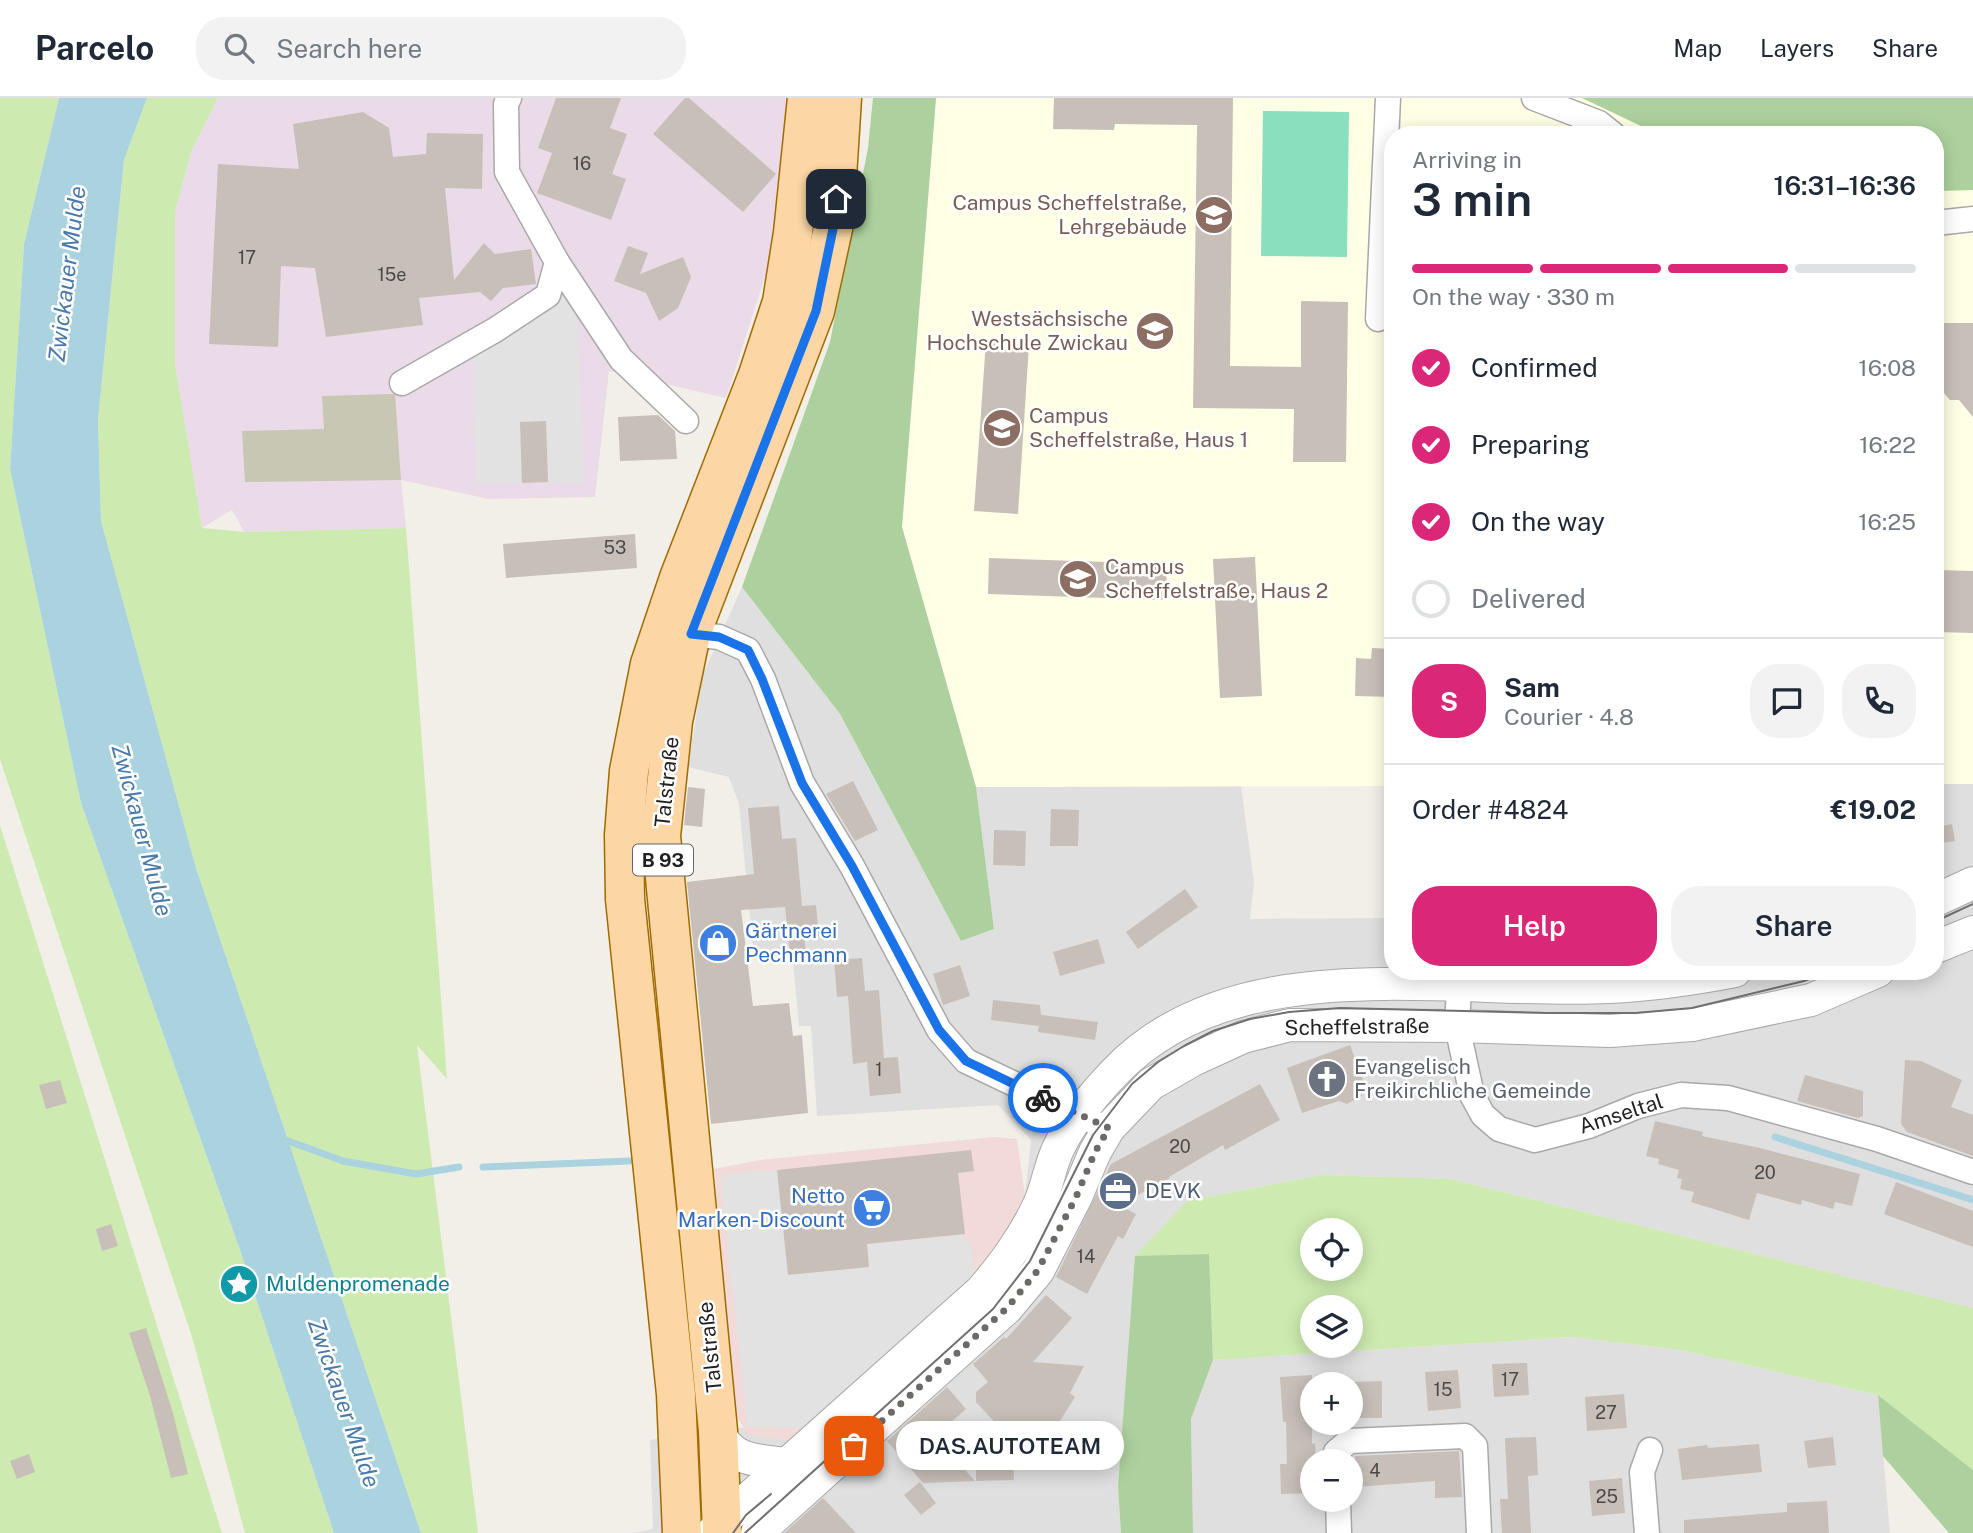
<!DOCTYPE html>
<meta charset="utf-8">
<style>
body{margin:0;font-family:"Public Sans",sans-serif;background:#f2f2f3;color:#1f2937;height:100vh;display:flex;flex-direction:column;font-size:26px;white-space:nowrap}
*{box-sizing:border-box;margin:0}
p{font-size:23px;color:#747a83}
.icon{flex:none;width:38px;height:38px;fill:none;stroke:currentColor;stroke-width:2;stroke-linecap:round;stroke-linejoin:round}
.map{position:relative;flex:1;overflow:hidden}
.side{position:absolute;left:1384px;top:28px;width:560px;height:854px;display:flex;flex-direction:column;background:#fff;border-radius:28px;box-shadow:0 4px 18px #0003}
.side>*{flex:none}
.buttons{position:absolute;left:1300px;top:1120px;display:grid;gap:14px}
.buttons a{display:grid;place-items:center;width:63px;height:63px;border-radius:50%;background:#fff;box-shadow:0 4px 18px #0003;font-size:35px}
.pin{position:absolute;display:grid;place-items:center;width:60px;height:60px;color:#fff;margin:-30px;border-radius:14px;box-shadow:0 4px 10px #0006}
.courier{position:absolute;display:grid;place-items:center;width:70px;height:70px;margin:-35px;border:5px solid #1a73e8;border-radius:50%;background:#fff;color:#222;box-shadow:0 2px 9px #0007}
.bubble{position:absolute;height:49px;border-radius:24px;background:#fff;box-shadow:0 4px 18px #0003;font-size:23px;font-weight:600;line-height:49px;text-align:center}
.head em{font-style:normal;font-weight:600}
.head div{display:flex;flex-direction:column-reverse}
.head{display:flex;align-items:center;justify-content:space-between;height:119px;padding:0 28px}
h1{font-size:46px;font-weight:600;line-height:52px}
.bar{display:grid;grid-template-columns:repeat(4,1fr);gap:10px 7px;align-content:center;height:84px;padding:0 28px}
.bar i{height:9px;border-radius:5px;background:#e0e1e3}
.bar .current{background:#db2777}
.bar p{grid-column:span 4}
.line{display:flex;align-items:center;gap:18px;padding:0 28px;border-top:2px solid #e0e1e3}
.line div{flex:1}
.round{display:grid;place-items:center;flex:none;width:74px;height:74px;border-radius:28px;background:#f2f2f3}
ol{padding:0 28px;list-style:none}
li{display:flex;align-items:center;gap:21px;height:77px}
li p{margin-inline-start:auto}
li .icon{padding:7px;border-radius:50%;background:#db2777;color:#fff;stroke-width:4}
li:last-child{color:#747a83}
li i{width:38px;height:38px;border:4px solid #e0e1e3;border-radius:50%}
.cta{display:flex;gap:14px;margin-top:auto;padding:14px 28px}
.cta a{flex:1;height:80px;border-radius:28px;background:#db2777;color:#fff;font-size:28px;font-weight:600;line-height:80px;text-align:center}
.cta a+a{background:#f2f2f3;color:#1f2937}
header{display:flex;align-items:center;gap:42px;box-sizing:border-box;height:98px;padding:0 35px;background:#fff;border-bottom:2px solid #e0e1e3}
header strong{font-size:33px}
nav{display:flex;gap:38px;margin-inline-start:auto;font-size:24px}
.search{width:490px;height:63px;background:#f2f2f3;display:flex;align-items:center;gap:18px;box-sizing:border-box;padding:0 24px;border-radius:28px;color:#747a83;font-size:26px}
.map>svg:first-child{display:block}
</style>
<header>
<strong>Parcelo</strong>
<div class="search"><svg class="icon" aria-label="search" viewBox="0 0 24 24"><circle cx="10" cy="10" r="6"/><path d="M15 15l6 6"/></svg>Search here</div>
<nav><a>Map</a><a>Layers</a><a>Share</a></nav>
</header>
<div class="map">
<svg width="1973" height="1435" viewBox="0 0 1973 1435">
<rect width="100%" height="100%" fill="#f2efe9"/>
<g fill="#e0dfdf" fill-rule="evenodd">
<polygon points="742,489 840,616 961,843 994,831 976,689 1241,688 1254,784 1250,821 1393,820 1393,873 1936,873 1936,686 1973,686 1973,1210 1451,1081 1321,1077 1187,1103 1118,1389 1121,1435 633,1435 653,1431 650,1342 748,1329 976,1178 1004,1150 1025,1097 1031,1042 998,1007 817,1018 811,928 799,928 792,852 753,851 739,706 729,679 688,669 703,576"/>
<path d="M 1572,1239 L 1681,1252 L 1878,1297 L 1890,1435 L 1193,1435 L 1191,1321 L 1213,1262 ZM 1312,1286 L 1351,1286 L 1351,1325 L 1312,1325 ZM 1312,1363 L 1351,1363 L 1351,1402 L 1312,1402 Z"/>
</g>
<polygon fill="#f2dad9" points="994,1039 1017,1041 1025,1098 1004,1149 788,1342 748,1337 735,1315 714,1071 760,1062"/>
<polygon fill="#ebdbe8" points="218,0 789,0 776,144 726,300 609,273 595,399 489,401 401,382 406,430 244,434 232,412 202,430 175,266 175,114 191,54"/>
<g fill="#ffffe5">
<polygon points="936,0 1582,0 1660,37 1393,37 1393,688 976,689 902,429"/>
<polygon points="1973,92 1973,686 1936,686 1936,93"/>
</g>
<polygon fill="#c7c7b4" points="395,296 401,382 245,384 242,333 324,331 322,298"/>
<g fill="#cdebb0" fill-rule="evenodd">
<polygon points="0,0 59,0 24,146 10,371 81,705 239,1149 334,1435 245,1435 192,1239 0,661"/>
<polygon points="147,0 218,0 191,54 175,114 175,266 202,430 244,434 406,430 447,981 417,947 478,1435 421,1435 196,770 101,423 98,322 124,62"/>
<polygon points="0,727 222,1435 0,1435"/>
<path d="M 1321,1077 L 1451,1081 L 1973,1210 L 1973,1372 L 1878,1297 L 1681,1252 L 1572,1239 L 1213,1262 L 1209,1156 L 1135,1158 L 1187,1103 ZM 1312,1132 L 1351,1132 L 1351,1171 L 1312,1171 ZM 1312,1209 L 1351,1209 L 1351,1248 L 1312,1248 Z"/>
</g>
<g fill="#add19e">
<polygon points="873,0 936,0 902,429 976,689 994,831 961,843 840,616 742,489 830,244 868,50"/>
<polygon points="1582,0 1973,0 1973,92 1936,93 1936,37 1660,37"/>
<polygon points="1209,1156 1213,1262 1191,1321 1193,1435 1121,1435 1118,1389 1135,1158"/>
<polygon points="1878,1297 1973,1372 1973,1435 1949,1435 1883,1358"/>
</g>
<polygon fill="#88e0be" points="1263,13 1349,14 1347,159 1261,158"/>
<g fill="#e2e2e2">
<polygon points="565,198 577,216 584,385 548,384 545,323 520,325 522,385 476,386 473,255"/>
<polygon points="777,1072 788,1177 869,1169 867,1146 959,1137 970,1143 976,1178 802,1330 748,1329 722,1097 721,1076"/>
</g>
<polygon fill="#aad3df" points="59,0 147,0 124,62 98,322 101,423 196,770 421,1435 334,1435 239,1149 81,705 10,371 24,146"/>
<g fill="none" stroke-linecap="round" stroke-linejoin="round">
<g stroke="#aad3df" stroke-width="7">
<polyline points="1775,1039 1973,1102"/>
<polyline points="280,1040 343,1063 416,1076 459,1069"/>
<polyline points="483,1069 629,1063"/>
</g>
</g>
<g fill="#c7bfb8">
<polygon points="556,0 621,0 610,30 627,36 612,76 626,81 611,122 537,95 552,55 538,50"/>
<polygon points="685,0 689,0 776,76 743,114 653,36"/>
<polygon points="1054,0 1233,0 1230,268 1301,269 1301,203 1348,204 1346,364 1293,364 1294,311 1193,310 1197,27 1115,26 1114,32 1053,31"/>
<polygon points="363,14 389,30 393,59 426,56 427,35 483,36 482,91 445,90 454,182 484,145 495,156 531,151 536,186 503,190 491,203 480,194 419,200 423,227 326,239 315,170 281,168 278,249 209,246 218,66 299,71 293,26"/>
<polygon points="628,148 648,155 640,176 683,159 691,179 678,210 659,223 646,195 614,183"/>
<polygon points="1936,225 1973,225 1973,319 1959,302 1950,302 1936,286"/>
<polygon points="986,243 1029,247 1018,416 974,413"/>
<polygon points="658,317 675,333 677,361 620,363 618,319"/>
<polygon points="546,323 548,384 522,385 520,324"/>
<polygon points="635,436 637,470 506,480 503,446"/>
<polygon points="1255,459 1262,598 1220,600 1213,461"/>
<polygon points="989,460 1167,466 1166,502 988,496"/>
<polygon points="1936,472 1973,473 1973,535 1936,534"/>
<polygon points="1372,550 1393,551 1393,599 1355,598 1356,560 1371,561"/>
<polygon points="853,683 878,732 855,743 826,696"/>
<polygon points="688,689 705,691 702,729 684,727"/>
<polygon points="779,708 782,741 796,740 802,808 816,807 819,838 804,839 806,854 790,856 785,809 741,812 753,908 789,905 793,938 802,937 808,1015 711,1026 687,784 754,776 748,710"/>
<polygon points="1051,711 1079,712 1078,748 1050,748"/>
<polygon points="1952,726 1955,743 1936,746 1936,729"/>
<polygon points="994,732 1026,733 1025,768 993,767"/>
<polygon points="1185,791 1198,809 1138,851 1126,834"/>
<polygon points="1098,841 1105,865 1060,878 1053,854"/>
<polygon points="862,860 865,893 879,892 884,960 898,959 901,995 870,998 867,964 853,966 848,898 837,899 834,862"/>
<polygon points="960,867 970,898 943,907 933,876"/>
<polygon points="993,902 1040,907 1041,917 1098,924 1095,942 1038,934 1039,928 991,922"/>
<polygon points="1350,947 1367,993 1361,994 1362,998 1347,1006 1339,1003 1302,1015 1287,970"/>
<polygon points="1905,962 1921,963 1962,982 1951,1009 1973,1017 1973,1058 1907,1034 1901,1026"/>
<polygon points="1805,977 1863,993 1863,1018 1858,1020 1797,1003"/>
<polygon points="60,982 67,1005 46,1011 39,987"/>
<polygon points="1260,986 1280,1022 1225,1052 1223,1047 1169,1079 1170,1080 1119,1107 1136,1116 1123,1141 1118,1138 1087,1196 1056,1179 1111,1066"/>
<polygon points="1655,1023 1703,1034 1702,1038 1760,1050 1860,1076 1852,1108 1835,1104 1833,1111 1802,1102 1801,1107 1757,1095 1749,1122 1691,1104 1694,1094 1680,1091 1682,1081 1677,1080 1679,1072 1658,1066 1659,1061 1646,1058"/>
<polygon points="971,1052 974,1073 958,1075 965,1136 867,1146 869,1169 788,1177 777,1072"/>
<polygon points="1896,1084 1973,1113 1973,1149 1884,1116"/>
<polygon points="111,1126 118,1148 102,1153 96,1131"/>
<polygon points="1046,1197 1072,1220 1033,1264 1084,1268 1070,1295 1075,1299 1058,1326 1020,1324 1020,1338 1012,1338 1014,1382 976,1383 976,1347 981,1347 1000,1330 976,1304 976,1294 988,1284 973,1266 1004,1239 1006,1241"/>
<polygon points="146,1230 173,1315 188,1376 171,1380 150,1298 129,1235"/>
<polygon points="1527,1265 1529,1297 1494,1299 1492,1266"/>
<polygon points="1458,1272 1461,1310 1428,1313 1425,1274"/>
<polygon points="1312,1277 1312,1346 1315,1345 1316,1363 1312,1363 1312,1395 1281,1396 1280,1366 1287,1366 1286,1324 1283,1324 1280,1279"/>
<polygon points="1382,1283 1382,1320 1351,1320 1351,1284"/>
<polygon points="947,1289 966,1311 925,1347 943,1347 975,1383 923,1385 887,1343"/>
<polygon points="1624,1296 1627,1330 1587,1333 1585,1299"/>
<polygon points="1536,1339 1538,1377 1528,1378 1531,1435 1502,1435 1500,1401 1508,1401 1505,1340"/>
<polygon points="1833,1339 1836,1367 1808,1370 1804,1343"/>
<polygon points="1759,1346 1762,1374 1682,1382 1678,1351 1707,1347 1708,1350"/>
<polygon points="1459,1353 1462,1399 1435,1400 1435,1383 1356,1389 1355,1358"/>
<polygon points="29,1356 35,1374 17,1381 10,1363"/>
<polygon points="1622,1380 1625,1415 1592,1418 1589,1383"/>
<polygon points="920,1384 936,1405 921,1417 904,1397"/>
<polygon points="823,1400 856,1435 784,1435"/>
<polygon points="1827,1403 1829,1435 1684,1435 1684,1422 1787,1414 1787,1405"/>
</g>
<g fill="none" stroke-linecap="round" stroke-linejoin="round">
<g stroke="#a9a9a9" stroke-width="27">
<g id="minor">
<polyline points="1534,0 1599,25 1614,37"/>
<polyline points="1936,125 1973,121"/>
<polyline points="557,164 621,261 686,323"/>
<polyline points="1378,221 1388,0"/>
<polyline points="402,285 495,232 548,197 557,164 507,74 506,6 509,0"/>
<polyline points="691,536 719,539 748,552 763,581 802,685 852,768 939,932 966,963 1092,1023"/>
<polyline points="1459,889 1457,928 1472,997 1483,1017 1499,1031 1535,1042 1589,1028 1638,1008 1681,997 1728,1000 1877,1041 1973,1074"/>
<polyline points="1336,1363 1336,1354 1349,1343 1465,1338 1475,1348 1479,1435"/>
<polyline points="1338,1402 1339,1435"/>
<polyline points="1647,1435 1642,1374 1650,1352"/>
</g>
</g>
<g stroke="#a9a9a9" stroke-width="34">
<g id="tertiary">
<polyline points="1936,802 1973,785"/>
<polyline points="1936,849 1973,834"/>
<path d="M 718,1333 C 732,1364 757,1362 787,1366"/>
<path d="M 712,1435 L 722,1424 L 981,1193 C 1004,1166 1021,1143 1037,1111 C 1047,1092 1049,1070 1058,1051 C 1071,1023 1093,997 1114,975 C 1234,847 1453,897 1609,889 C 1652,887 1693,881 1735,873"/>
<polyline points="757,1435 1007,1210 1038,1173 1076,1099 1095,1054 1109,1030 1151,986 1193,962 1243,939 1290,927 1457,928 1610,933 1692,927 1811,902 1878,873"/>
</g>
</g>
<g stroke="#a06b00" stroke-width="41">
<g id="primary">
<polyline points="682,1435 676,1296 625,801 624,737 629,673 650,566 679,480 758,277 782,204 793,135 807,0"/>
<polyline points="722,1435 718,1333 661,738 673,623 691,536 815,213 834,126 842,0"/>
</g>
</g>
<use href="#minor" stroke="#fff" stroke-width="24"/>
<use href="#tertiary" stroke="#fff" stroke-width="32"/>
<use href="#primary" stroke="#fcd6a4" stroke-width="38"/>
<g stroke="#707070" stroke-width="2">
<polyline points="1936,823 1973,806"/>
<polyline points="733,1435 746,1417 771,1396"/>
<polyline points="745,1435 993,1211 1030,1163 1093,1037 1132,986 1158,964 1184,948 1213,933 1250,921 1289,914 1340,910 1546,915 1636,915 1692,910 1804,883 1829,873"/>
</g>
</g>
<g fill="none" stroke-linecap="round" stroke-linejoin="round">
<polyline stroke="#6b6a68" stroke-width="7" stroke-dasharray="0 12.6" points="854,1348 1007,1210 1038,1172 1076,1099 1095,1054 1109,1030 1043,1000"/>
<polyline stroke="#1a73e8" stroke-width="9" points="836,101 834,126 816,213 691,536 719,539 748,552 762,581 802,685 852,768 939,932 966,963 1043,1000"/>
</g>
<defs>
<g id="university-disc" transform="scale(2.0125)"><circle r="9.5" fill="#8d6e63" stroke="#fff"/><path d="M0-5L7-2L0 1L-7-2ZM-4 1L0 2.5L4 1V4Q0 6-4 4Z" fill="#fff"/></g>
<g id="shop-disc" transform="scale(2.0125)"><circle r="9.5" fill="#3f7fe0" stroke="#fff"/><path d="M-5-2.5h2.3a2.7 3.5 0 0 1 5.4 0H5L5.5 6h-11ZM-1.5-2.5h3a1.5 2.3 0 0 0-3 0Z" fill="#fff"/></g>
<g id="church-disc" transform="scale(2.0125)"><circle r="9.5" fill="#6b7280" stroke="#fff"/><path d="M-1.2-6h2.4v3.5h3.3v2.4h-3.3V6h-2.4V-.1h-3.3v-2.4h3.3Z" fill="#fff"/></g>
<g id="office-disc" transform="scale(2.0125)"><circle r="9.5" fill="#5c6f8a" stroke="#fff"/><path d="M-6-3h4V-5.5h4V-3h4V5H-6ZM-1-4.5V-3h2v-1.5ZM-6 0V1H6V0Z" fill="#fff"/></g>
<g id="supermarket-disc" transform="scale(2.0125)"><circle r="9.5" fill="#3f7fe0" stroke="#fff"/><path d="M-6-5.5h2.5l.6 2H6L4.5 2H-2.5L-4.4-4H-6ZM-1.5 3.2a1.3 1.3 0 1 0 .1 0ZM3 3.2a1.3 1.3 0 1 0 .1 0Z" fill="#fff"/></g>
<g id="sight-disc" transform="scale(2.0125)"><circle r="9.5" fill="#0f9aa8" stroke="#fff"/><path d="M0-6L1.8-2.2L6-1.7L2.9 1.2L3.7 5.4L0 3.3L-3.7 5.4L-2.9 1.2L-6-1.7L-1.8-2.2Z" fill="#fff"/></g>
</defs>
<g fill-rule="evenodd">
<use href="#university-disc" x="1214" y="117"/>
<use href="#university-disc" x="1155" y="233"/>
<use href="#university-disc" x="1002" y="330"/>
<use href="#university-disc" x="1078" y="481"/>
<use href="#shop-disc" x="718" y="845"/>
<use href="#church-disc" x="1327" y="981"/>
<use href="#office-disc" x="1118" y="1093"/>
<use href="#supermarket-disc" x="872" y="1110"/>
<use href="#sight-disc" x="239" y="1186"/>
</g>
<g text-anchor="middle" stroke-width="5" stroke-linejoin="round" paint-order="stroke">
<g font-size="18" fill="#4b4948">
<text x="582" y="72">16</text>
<text x="247" y="166">17</text>
<text x="392" y="183">15e</text>
<text x="615" y="456">53</text>
<text x="879" y="978">1</text>
<text x="1180" y="1055">20</text>
<text x="1765" y="1081">20</text>
<text x="1086" y="1165">14</text>
<text x="1510" y="1288">17</text>
<text x="1443" y="1298">15</text>
<text x="1606" y="1321">27</text>
<text x="1375" y="1379">4</text>
<text x="1607" y="1405">25</text>
</g>
<rect fill="#fff" stroke="#646464" stroke-width="2" x="633" y="746.5" width="60" height="31" rx="5"/>
<g font-size="19" font-weight="bold" fill="#222">
<text x="663" y="769">B 93</text>
</g>
<g font-size="21" fill="#785e54" stroke="#fff" text-anchor="end">
<text x="1187" y="112">Campus Scheffelstraße,<tspan x="1187" dy="24">Lehrgebäude</tspan></text>
<text x="1128" y="228">Westsächsische<tspan x="1128" dy="24">Hochschule Zwickau</tspan></text>
<text x="1029" y="325" text-anchor="start">Campus<tspan x="1029" dy="24">Scheffelstraße, Haus 1</tspan></text>
<text x="1105" y="476" text-anchor="start">Campus<tspan x="1105" dy="24">Scheffelstraße, Haus 2</tspan></text>
</g>
<g font-size="21" fill="#222" stroke="#fff">
<text transform="translate(667 684) rotate(-84)" y="7">Talstraße</text>
<text transform="translate(1357 929) rotate(-1)" y="7">Scheffelstraße</text>
<text transform="translate(1621 1016) rotate(-18)" y="7">Amseltal</text>
<text transform="translate(710 1249) rotate(-96)" y="7">Talstraße</text>
</g>
<g font-size="21" fill="#366cbe" stroke="#fff" text-anchor="start">
<text x="745" y="840">Gärtnerei<tspan x="745" dy="24">Pechmann</tspan></text>
<text x="845" y="1105" text-anchor="end">Netto<tspan x="845" dy="24">Marken-Discount</tspan></text>
</g>
<g font-size="21" fill="#5b616d" stroke="#fff" text-anchor="start">
<text x="1354" y="976">Evangelisch<tspan x="1354" dy="24">Freikirchliche Gemeinde</tspan></text>
</g>
<g font-size="21" fill="#4e5e75" stroke="#fff" text-anchor="start">
<text x="1145" y="1100">DEVK</text>
</g>
<g font-size="21" fill="#0d838f" stroke="#fff" text-anchor="start">
<text x="266" y="1193">Muldenpromenade</text>
</g>
<g font-size="23" font-style="italic" fill="#4a7aab" stroke="#fff">
<text transform="translate(67 176) rotate(-83)" y="8">Zwickauer Mulde</text>
<text transform="translate(142 732) rotate(75)" y="8">Zwickauer Mulde</text>
<text transform="translate(344 1305) rotate(71)" y="8">Zwickauer Mulde</text>
</g>
</g>
</svg>
<div class="buttons">
<a><svg class="icon" aria-label="locate" viewBox="0 0 24 24"><circle cx="12" cy="12" r="6"/><path d="M12 2v4M12 18v4M2 12h4M18 12h4"/></svg></a>
<a><svg class="icon" aria-label="layers" viewBox="0 0 24 24"><path d="M12 4l9 5-9 5-9-5zM3 14l9 5 9-5"/></svg></a>
<a>+</a>
<a>−</a>
</div>
<div class="pin" style="left:854px;top:1348px;background:#ea580c"><svg class="icon" aria-label="bag" viewBox="0 0 24 24"><path d="M5 8h14l-1 12H6zM9 8a3 3 0 0 1 6 0"/></svg></div>
<div class="pin" style="left:836px;top:101px;background:#1f2937"><svg class="icon" aria-label="home" viewBox="0 0 24 24"><path d="M3 11l9-7 9 7M6 9v11h12V9"/></svg></div>
<div class="courier" style="left:1043px;top:1000px"><svg class="icon" aria-label="bike" viewBox="0 0 24 24"><circle cx="6" cy="16" r="4"/><circle cx="18" cy="16" r="4"/><path d="M6 16l4-8h5l3 8M10 8l3 8H6M13 5h3"/></svg></div>
<div class="bubble" style="left:896px;top:1323px;width:228px">DAS.AUTOTEAM</div>
<section class="side">
<div class="head"><div><h1>3 min</h1><p>Arriving in</p></div><em>16:31–16:36</em></div>
<div class="bar"><i class="current"></i><i class="current"></i><i class="current"></i><i></i><p>On the way · 330 m</p></div>
<ol>
<li><svg class="icon" aria-label="check" viewBox="0 0 24 24"><path d="M5 12l5 5 9-10"/></svg>Confirmed<p>16:08</p></li>
<li><svg class="icon" aria-label="check" viewBox="0 0 24 24"><path d="M5 12l5 5 9-10"/></svg>Preparing<p>16:22</p></li>
<li><svg class="icon" aria-label="check" viewBox="0 0 24 24"><path d="M5 12l5 5 9-10"/></svg>On the way<p>16:25</p></li>
<li><i></i>Delivered</li>
</ol>
<div class="line" style="height:126px"><b class="round" style="background:#db2777;color:#fff">S</b><div><b>Sam</b><p>Courier · 4.8</p></div><a class="round"><svg class="icon" aria-label="chat" viewBox="0 0 24 24"><path d="M4 5h16v11H9l-5 4z"/></svg></a><a class="round"><svg class="icon" aria-label="phone" viewBox="0 0 24 24"><path d="M5 4h4l2 5-3 2q2 4 5 5l2-3 5 2v4C11 20 4 13 5 4z"/></svg></a></div>
<div class="line" style="height:91px"><div>Order #4824</div><b>€19.02</b></div>
<div class="cta"><a>Help</a><a>Share</a></div>
</section>
</div>
